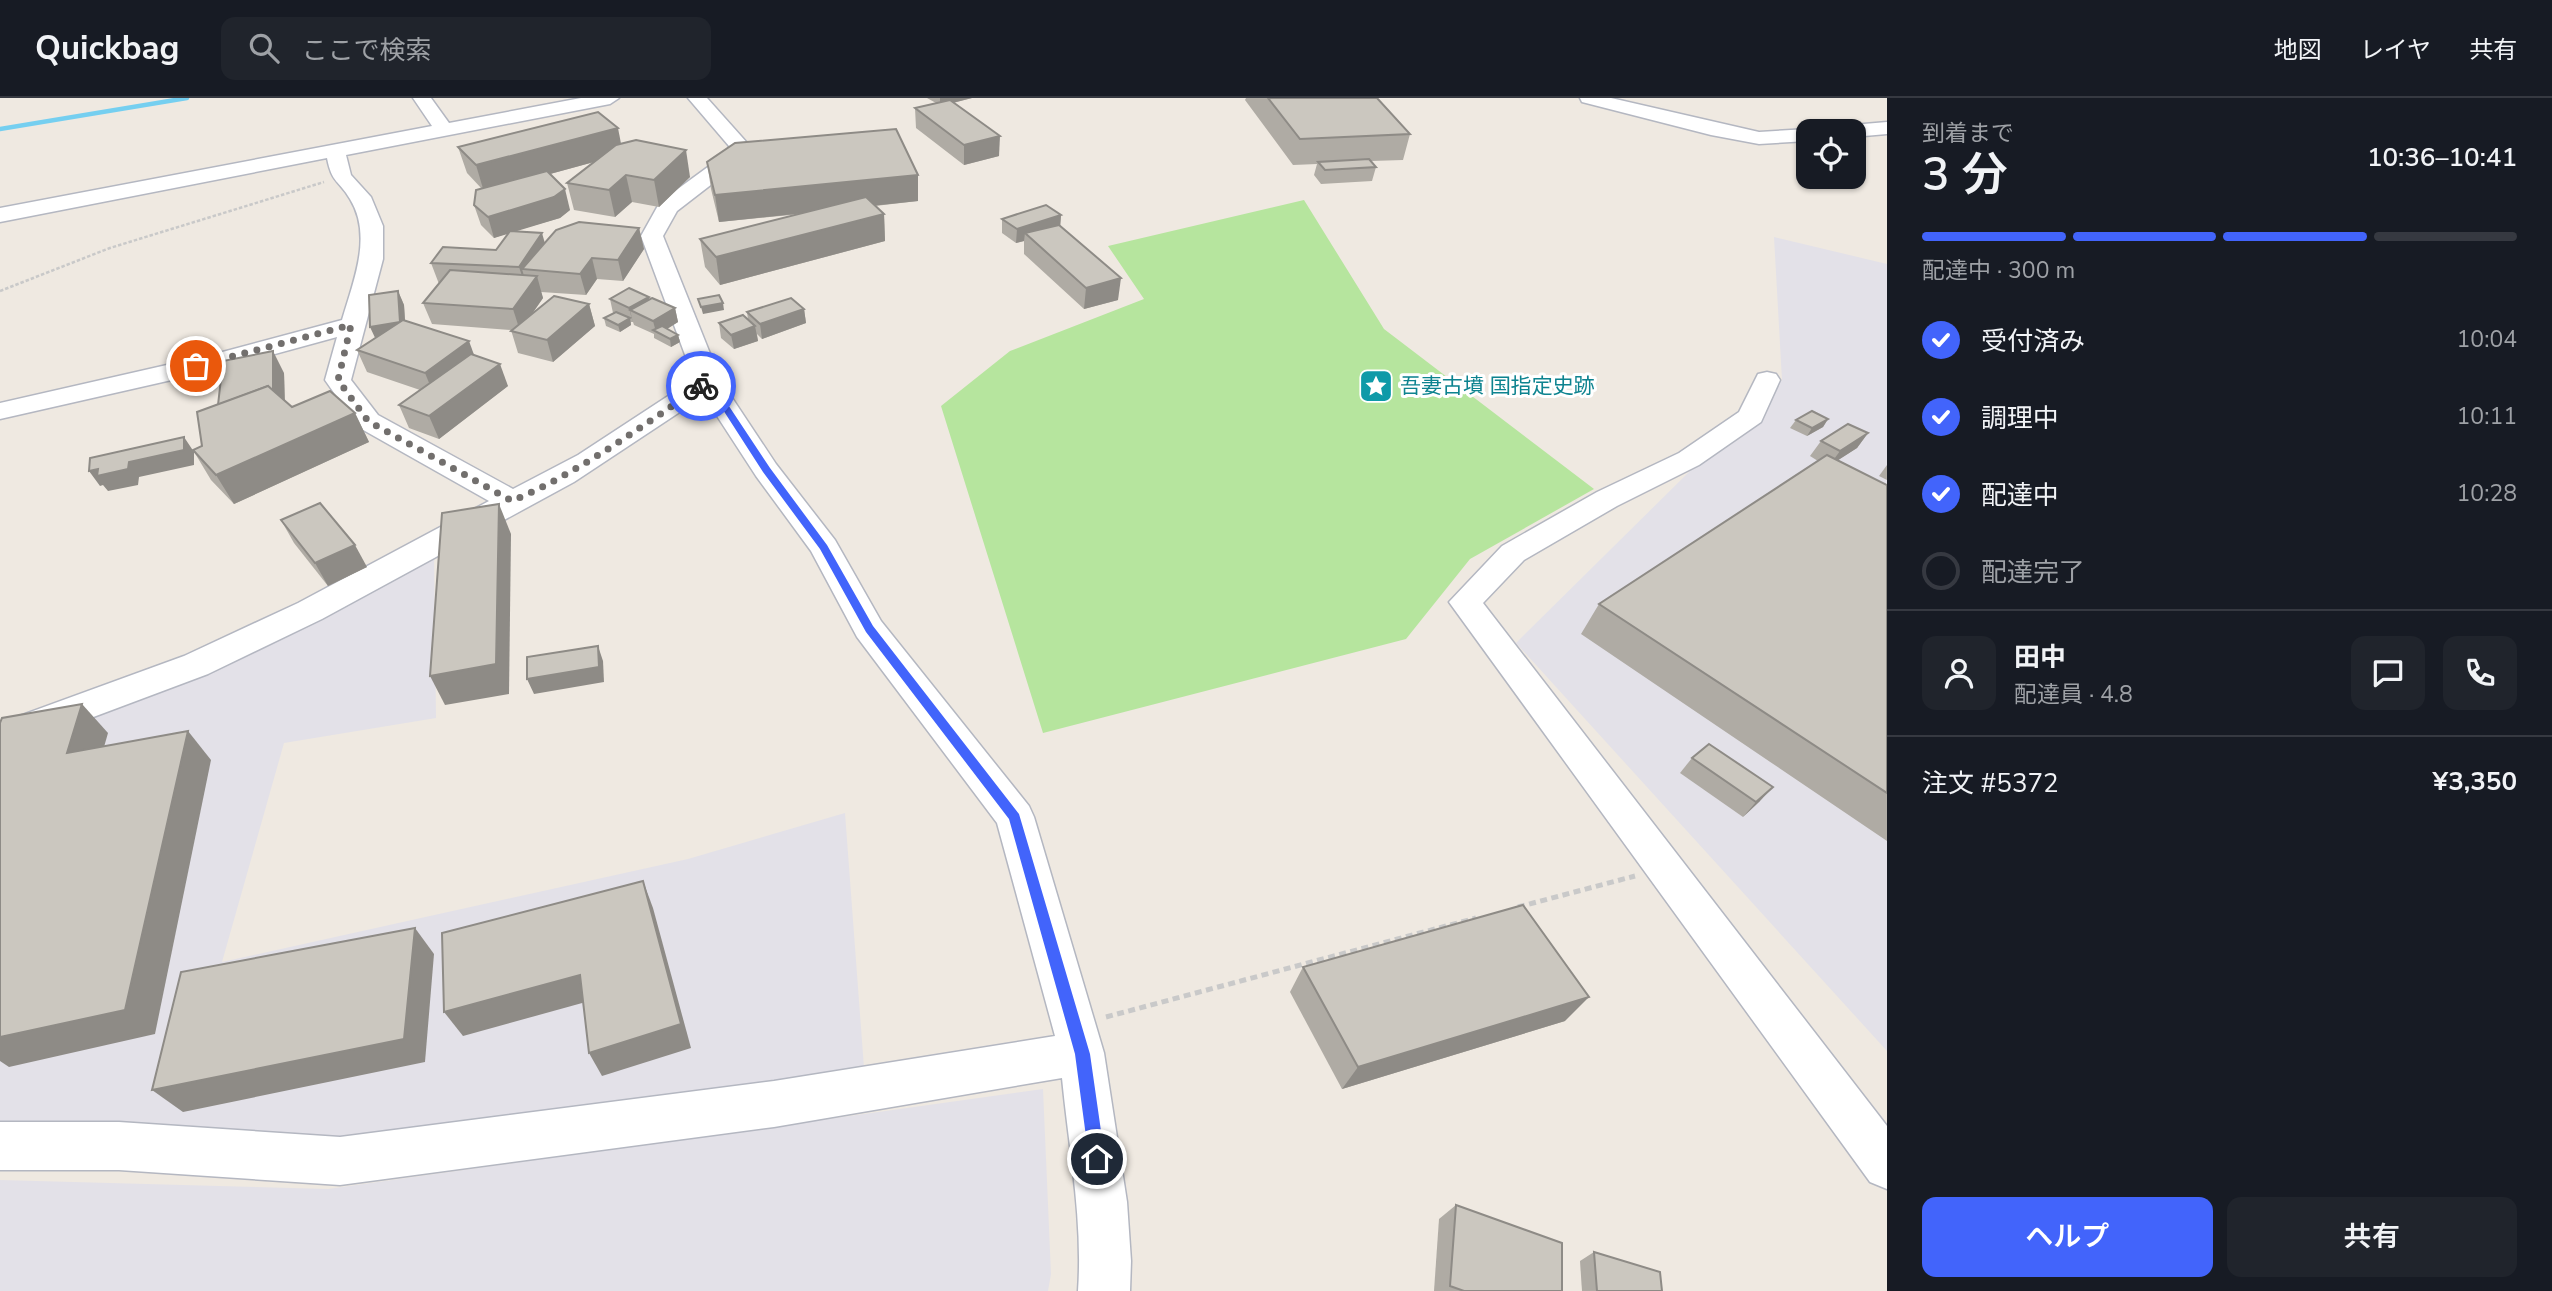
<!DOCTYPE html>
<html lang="ja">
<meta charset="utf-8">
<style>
body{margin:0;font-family:"Nunito Sans","Noto Sans JP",sans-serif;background:#20242c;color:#f1f3f6;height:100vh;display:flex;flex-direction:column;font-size:26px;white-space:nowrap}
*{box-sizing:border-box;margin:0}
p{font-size:23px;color:#9ea1a6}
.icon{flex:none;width:38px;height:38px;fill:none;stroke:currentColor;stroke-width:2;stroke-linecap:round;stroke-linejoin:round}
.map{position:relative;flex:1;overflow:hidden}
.sheet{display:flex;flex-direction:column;background:#171b24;width:665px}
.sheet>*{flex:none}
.buttons{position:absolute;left:1796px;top:21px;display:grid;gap:14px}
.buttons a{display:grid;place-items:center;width:70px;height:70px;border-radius:14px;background:#171b24;box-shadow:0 2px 5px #0004;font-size:35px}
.pin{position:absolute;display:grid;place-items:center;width:60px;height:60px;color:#fff;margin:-30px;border:4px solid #fff;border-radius:50%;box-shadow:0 2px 7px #0007}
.courier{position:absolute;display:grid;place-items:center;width:70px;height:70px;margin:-35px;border:5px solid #4264fb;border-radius:50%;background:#fff;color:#222;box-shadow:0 2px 9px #0007}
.head em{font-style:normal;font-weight:600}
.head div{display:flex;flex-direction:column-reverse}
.head{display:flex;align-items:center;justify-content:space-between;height:119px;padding:0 35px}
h1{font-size:46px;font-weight:600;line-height:52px}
.bar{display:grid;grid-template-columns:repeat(4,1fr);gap:10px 7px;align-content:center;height:84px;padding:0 35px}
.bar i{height:9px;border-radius:5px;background:#363941}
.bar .selected{background:#4264fb}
.bar p{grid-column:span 4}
.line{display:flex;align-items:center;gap:18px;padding:0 35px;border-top:2px solid #363941}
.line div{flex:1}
.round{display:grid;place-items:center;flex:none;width:74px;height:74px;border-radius:14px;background:#20242c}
ol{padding:0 35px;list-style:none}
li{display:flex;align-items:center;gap:21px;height:77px}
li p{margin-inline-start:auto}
li .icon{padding:7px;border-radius:50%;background:#4264fb;color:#fff;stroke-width:4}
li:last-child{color:#9ea1a6}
li i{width:38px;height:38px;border:4px solid #363941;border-radius:50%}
.primary-button{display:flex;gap:14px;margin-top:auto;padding:14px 35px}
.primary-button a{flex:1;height:80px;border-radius:14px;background:#4264fb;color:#fff;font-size:28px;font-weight:600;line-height:80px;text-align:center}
.primary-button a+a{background:#20242c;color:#f1f3f6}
header{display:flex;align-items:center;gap:42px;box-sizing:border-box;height:98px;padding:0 35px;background:#171b24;border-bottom:2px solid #363941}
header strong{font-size:33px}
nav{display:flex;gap:38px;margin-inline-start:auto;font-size:24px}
.search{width:490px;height:63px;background:#20242c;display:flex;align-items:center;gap:18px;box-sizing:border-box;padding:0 24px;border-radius:14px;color:#9ea1a6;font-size:26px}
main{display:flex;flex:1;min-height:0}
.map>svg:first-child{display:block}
</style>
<header>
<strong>Quickbag</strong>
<div class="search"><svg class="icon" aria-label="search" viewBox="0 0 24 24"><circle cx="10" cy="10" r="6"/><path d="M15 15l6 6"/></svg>ここで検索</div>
<nav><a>地図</a><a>レイヤ</a><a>共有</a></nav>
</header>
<main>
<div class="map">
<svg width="1887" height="1193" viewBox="0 0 1887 1193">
<rect width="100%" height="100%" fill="#efe9e1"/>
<g fill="#e3e1e8">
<polygon points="1774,139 1887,166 1887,953 1516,545 1782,282"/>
<polygon points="434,454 436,620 284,645 222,864 688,761 845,715 864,970 350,1041 0,1034 0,649 289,537"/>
<polygon points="1043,991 1051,1176 1048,1193 0,1193 0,1082 328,1091"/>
</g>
<polygon fill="#b6e59e" points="1304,102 1384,231 1594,391 1470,461 1406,541 1043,635 941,308 1010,253 1144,201 1108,148"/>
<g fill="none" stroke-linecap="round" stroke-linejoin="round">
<polyline stroke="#75cff0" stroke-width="4.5" points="0,31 187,0"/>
<g stroke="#b4b7c1" stroke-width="3">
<g id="minor">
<path d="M 413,0 L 431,0 L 449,25 L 581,0 L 619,0 L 610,6 L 346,57 L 351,77 L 371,99 L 383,128 L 383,161 L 351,282 L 378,317 L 513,391 L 578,357 L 694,281 L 641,138 L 660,104 L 727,55 L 729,48 L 688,0 L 707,0 L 749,47 L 743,62 L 677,113 L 663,138 L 721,283 L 776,366 L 835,442 L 881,523 L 1029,708 L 1034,719 L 1104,955 L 1127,1104 L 1131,1163 L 1130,1193 L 1078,1193 C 1083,1121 1069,1052 1062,980 L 774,1029 L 340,1087 L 119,1072 L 0,1072 L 0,1024 L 119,1024 L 340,1039 L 774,983 L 1055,938 L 997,725 L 857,539 L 811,453 L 756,378 L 704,298 L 574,384 L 322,521 L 208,576 L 0,654 L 0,625 L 184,558 L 298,505 L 489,403 L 358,329 L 325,282 L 337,239 L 220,271 L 0,321 L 0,305 L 215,256 L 342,222 C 353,184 373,138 350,101 C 339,82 332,86 327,60 L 0,124 L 0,110 L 432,28 Z"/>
<polygon points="1580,0 1611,0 1759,34 1808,31 1815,33 1808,33 1808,43 1759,46 1711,37 1582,4"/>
<polygon points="1887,24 1887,36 1853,39 1853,33 1842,33 1852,27"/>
<polygon points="1767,274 1776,276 1780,282 1761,324 1699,367 1617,408 1524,462 1483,505 1887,1028 1887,1091 1870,1084 1449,504 1502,448 1597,394 1679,355 1739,314 1758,276"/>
</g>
</g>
<polyline stroke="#c9c9c9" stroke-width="2.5" stroke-dasharray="3.5 2" stroke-linecap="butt" points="0,193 110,150 324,84"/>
<g stroke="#c9c9c9" stroke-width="5" stroke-dasharray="7 4.5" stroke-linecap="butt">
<polyline points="1518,809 1635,778"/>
<polyline points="1106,919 1476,820"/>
</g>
<use href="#minor" fill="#fff" fill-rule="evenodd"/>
</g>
<g fill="#afaba4">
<polygon points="927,0 972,0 953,5 999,58 964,67 916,30 915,10 936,5"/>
<polygon points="1246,0 1377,0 1410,36 1403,62 1371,63 1376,69 1372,83 1321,86 1314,77 1317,66 1293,67 1245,2"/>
<polygon points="621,46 690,79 659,109 632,104 615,119 574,112 567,85 594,64 550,76 570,112 560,120 514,133 545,145 639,130 644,151 623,183 597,181 586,197 541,194 543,200 532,216 589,206 595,228 553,264 518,255 511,232 432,226 423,205 439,186 431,165 496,152 508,135 494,140 481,127 474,107 482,91 467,75 458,49"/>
<polygon points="707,64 918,103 875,108 884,116 885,143 720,187 705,169 700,141 801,116 719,124 711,91"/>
<polygon points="1061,117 1060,128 1118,202 1084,211 1024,156 1024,143 1016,145 1002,135 1002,121"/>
<polygon points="398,193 404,207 405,222 475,258 508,288 439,341 409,330 399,307 420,292 367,274 357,252 375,240"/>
<polygon points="610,201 649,201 675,210 678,224 667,231 678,237 680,244 671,249 654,240 654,236 634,227 633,224 631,224 631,227 620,234 606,228 604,220 613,215"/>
<polygon points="804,211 806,225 762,241 757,236 758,243 734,251 721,240 719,225 748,222 747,214"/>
<polygon points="284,275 285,303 292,309 355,315 369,344 234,406 211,382 193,352 202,348"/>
<polygon points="1828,321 1823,329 1807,338 1790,330 1796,322"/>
<polygon points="1868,335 1857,350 1838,362 1887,387 1887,743 1581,536 1599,506 1818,363 1810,358 1821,343"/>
<polygon points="1887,367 1887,382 1879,378"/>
<polygon points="281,422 367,469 328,488 294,445"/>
<polygon points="1692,660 1760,703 1743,719 1680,675"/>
<polygon points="1303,869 1565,923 1342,991 1290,894"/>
<polygon points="1456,1107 1562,1193 1434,1193 1439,1121"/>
<polygon points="1594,1154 1662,1193 1582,1193 1580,1163"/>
</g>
<g fill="#8e8b86">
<polygon points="940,0 972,0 940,8"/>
<polygon points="618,30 623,56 484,94 476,67"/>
<polygon points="1000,38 999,58 964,67 964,47"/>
<polygon points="686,52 690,79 659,109 654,82"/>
<polygon points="626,77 632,104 615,119 609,92"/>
<polygon points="918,77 918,103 719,124 715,97"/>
<polygon points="565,91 570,112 560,120 494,140 488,119"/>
<polygon points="884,116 885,143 720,187 716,159"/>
<polygon points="1061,117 1060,131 1025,135 1024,143 1016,145 1017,131"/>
<polygon points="639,130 644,151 623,183 618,162"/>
<polygon points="542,135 548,156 522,171 527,188 526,190 519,169"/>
<polygon points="592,160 597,181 586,197 580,176"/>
<polygon points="537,178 543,200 520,233 513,211"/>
<polygon points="1121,180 1118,202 1084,211 1086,190"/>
<polygon points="398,193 404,207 406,239 377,244 370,229"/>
<polygon points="649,199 652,214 630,212 633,225 629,210"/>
<polygon points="723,205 724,212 703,216 701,209"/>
<polygon points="589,206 595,228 553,264 547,242"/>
<polygon points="675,210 678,224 659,236 656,234 653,223"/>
<polygon points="804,211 806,225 762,241 760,226"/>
<polygon points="630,220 631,227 620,234 618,227"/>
<polygon points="755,228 758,243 734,251 731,237"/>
<polygon points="678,237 680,244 671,249 670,241"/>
<polygon points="469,243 477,265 434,297 425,275"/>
<polygon points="273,253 284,275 285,316 230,335"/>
<polygon points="500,266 508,288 439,341 429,318"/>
<polygon points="355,315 369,344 234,406 216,377"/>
<polygon points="1828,321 1823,329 1807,338 1812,330"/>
<polygon points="1868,335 1857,350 1829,368 1840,353"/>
<polygon points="184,339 194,354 194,367 139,379 138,387 108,393 103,387 100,388 89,373 129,364"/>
<polygon points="499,406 511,436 509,596 445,607 430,578"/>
<polygon points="355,447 367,469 328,488 315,465"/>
<polygon points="598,548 603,563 604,584 534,596 527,581"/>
<polygon points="82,606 108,635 94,684 67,655"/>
<polygon points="188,633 211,662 155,936 9,969 0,963 0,939"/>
<polygon points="1773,689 1760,703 1743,719 1756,704"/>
<polygon points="643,783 653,810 691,950 602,978 589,955"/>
<polygon points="415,830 434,856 425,964 183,1014 152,992"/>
<polygon points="580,877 593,902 463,938 444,914"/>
<polygon points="1589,899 1565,923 1342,991 1358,969"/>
</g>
<g fill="#cbc7bf" stroke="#8e8b86" stroke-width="2">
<polygon points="1268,0 1377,0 1410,36 1300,41"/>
<polygon points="950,2 1000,38 964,47 915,10"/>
<polygon points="598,14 618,30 476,67 458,49"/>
<polygon points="896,31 918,77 715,97 707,64 735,45"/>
<polygon points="636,42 686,52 654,82 626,77 609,92 567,85 616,47"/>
<polygon points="1369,61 1376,69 1325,72 1318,64"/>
<polygon points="547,73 565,91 554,99 488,119 474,107 476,92"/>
<polygon points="866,99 884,116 716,159 700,141"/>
<polygon points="1046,107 1061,117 1017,131 1002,121"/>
<polygon points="579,124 639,130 618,162 592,160 580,176 522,171 556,132"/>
<polygon points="1059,127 1121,180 1086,190 1025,135"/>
<polygon points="510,133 542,135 519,169 431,165 443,149 496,152"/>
<polygon points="450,172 537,178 513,211 423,205"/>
<polygon points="629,190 649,199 629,210 610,201"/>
<polygon points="398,193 400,224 370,229 369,197"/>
<polygon points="719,197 723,205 701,209 698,201"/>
<polygon points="554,198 589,206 547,242 511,233"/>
<polygon points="652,200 675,210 653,223 630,212"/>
<polygon points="791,200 804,211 760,226 747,214"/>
<polygon points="616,214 630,220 618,227 604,220"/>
<polygon points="743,217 755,228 731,237 719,225"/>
<polygon points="403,222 469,243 425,275 357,252"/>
<polygon points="662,228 678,237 670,241 653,232"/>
<polygon points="273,253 273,293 268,288 218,307 223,263"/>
<polygon points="471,256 500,266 429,318 399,307"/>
<polygon points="268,288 292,309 330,293 355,315 216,377 193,352 202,348 197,314"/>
<polygon points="1812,313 1828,321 1812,330 1796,322"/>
<polygon points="1848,326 1868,335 1840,353 1821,343"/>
<polygon points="184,339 184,352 129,364 128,371 97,378 98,371 89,373 90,360"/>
<polygon points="1827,357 1887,387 1887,695 1599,506"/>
<polygon points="320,405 355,447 315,465 281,422"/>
<polygon points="499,406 496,566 430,578 442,415"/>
<polygon points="598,548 599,569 527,581 527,559"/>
<polygon points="82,606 67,655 188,633 125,912 0,939 0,625 2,620"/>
<polygon points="1709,646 1773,689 1756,704 1692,660"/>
<polygon points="643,783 681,926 589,955 580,877 444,914 442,835"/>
<polygon points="1523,807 1589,899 1358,969 1303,869"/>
<polygon points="415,830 404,941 152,992 181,874"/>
<polygon points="1456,1107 1562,1145 1562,1193 1464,1193 1450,1188"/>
<polygon points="1594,1154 1660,1174 1662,1193 1597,1193"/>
</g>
<polygon fill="#4264fb" points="705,281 711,281 770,370 827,447 873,528 1019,716 1090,956 1105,1061 1102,1066 1097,1068 1091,1066 1089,1061 1075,956 1009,721 866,534 820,451 763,374 707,287 701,290 696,288"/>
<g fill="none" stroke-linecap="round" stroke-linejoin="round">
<path stroke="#726f6d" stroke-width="7" stroke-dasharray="0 12.6" d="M 196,268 L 351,227 L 338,282 L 368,323 L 512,403 C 580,374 641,329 701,288"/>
</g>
<defs>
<g id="sight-square" transform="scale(1.75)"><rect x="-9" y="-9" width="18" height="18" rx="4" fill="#0f9aa8" stroke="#fff"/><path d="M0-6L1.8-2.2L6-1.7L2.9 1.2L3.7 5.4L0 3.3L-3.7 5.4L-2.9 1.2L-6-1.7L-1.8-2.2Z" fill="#fff"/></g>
</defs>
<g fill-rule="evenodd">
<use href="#sight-square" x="1376" y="288"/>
</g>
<g text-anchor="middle" stroke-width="6" stroke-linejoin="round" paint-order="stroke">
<g font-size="21" fill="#0d838f" stroke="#fff" text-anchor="start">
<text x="1400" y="295">吾妻古墳 国指定史跡</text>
</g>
</g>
</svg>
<div class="buttons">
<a><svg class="icon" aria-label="locate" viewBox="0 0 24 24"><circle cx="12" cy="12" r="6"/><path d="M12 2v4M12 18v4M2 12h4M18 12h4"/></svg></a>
</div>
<div class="pin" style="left:196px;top:268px;background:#ea580c"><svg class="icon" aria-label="bag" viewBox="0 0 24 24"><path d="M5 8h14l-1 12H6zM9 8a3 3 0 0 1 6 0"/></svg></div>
<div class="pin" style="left:1097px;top:1061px;background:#1f2937"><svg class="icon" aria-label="home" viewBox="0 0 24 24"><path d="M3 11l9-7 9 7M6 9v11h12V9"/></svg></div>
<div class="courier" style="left:701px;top:288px"><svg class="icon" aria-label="bike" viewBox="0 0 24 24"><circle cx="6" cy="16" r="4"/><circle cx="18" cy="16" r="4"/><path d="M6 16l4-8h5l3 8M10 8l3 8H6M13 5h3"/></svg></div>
</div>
<section class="sheet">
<div class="head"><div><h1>3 分</h1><p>到着まで</p></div><em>10:36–10:41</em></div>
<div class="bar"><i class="selected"></i><i class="selected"></i><i class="selected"></i><i></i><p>配達中 · 300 m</p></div>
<ol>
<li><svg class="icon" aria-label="check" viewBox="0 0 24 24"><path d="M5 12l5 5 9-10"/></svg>受付済み<p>10:04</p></li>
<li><svg class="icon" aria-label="check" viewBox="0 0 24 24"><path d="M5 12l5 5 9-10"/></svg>調理中<p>10:11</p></li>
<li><svg class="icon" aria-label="check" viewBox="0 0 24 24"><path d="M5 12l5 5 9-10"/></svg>配達中<p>10:28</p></li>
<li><i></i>配達完了</li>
</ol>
<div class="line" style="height:126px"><a class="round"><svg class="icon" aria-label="person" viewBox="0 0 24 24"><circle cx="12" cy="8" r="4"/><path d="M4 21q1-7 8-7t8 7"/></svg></a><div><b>田中</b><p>配達員 · 4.8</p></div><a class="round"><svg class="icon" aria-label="chat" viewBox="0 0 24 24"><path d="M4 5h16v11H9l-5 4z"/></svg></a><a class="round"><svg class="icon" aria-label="phone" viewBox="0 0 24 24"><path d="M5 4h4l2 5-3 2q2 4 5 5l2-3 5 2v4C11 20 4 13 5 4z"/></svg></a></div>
<div class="line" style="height:91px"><div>注文 #5372</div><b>¥3,350</b></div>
<div class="primary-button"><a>ヘルプ</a><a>共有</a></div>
</section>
</main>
